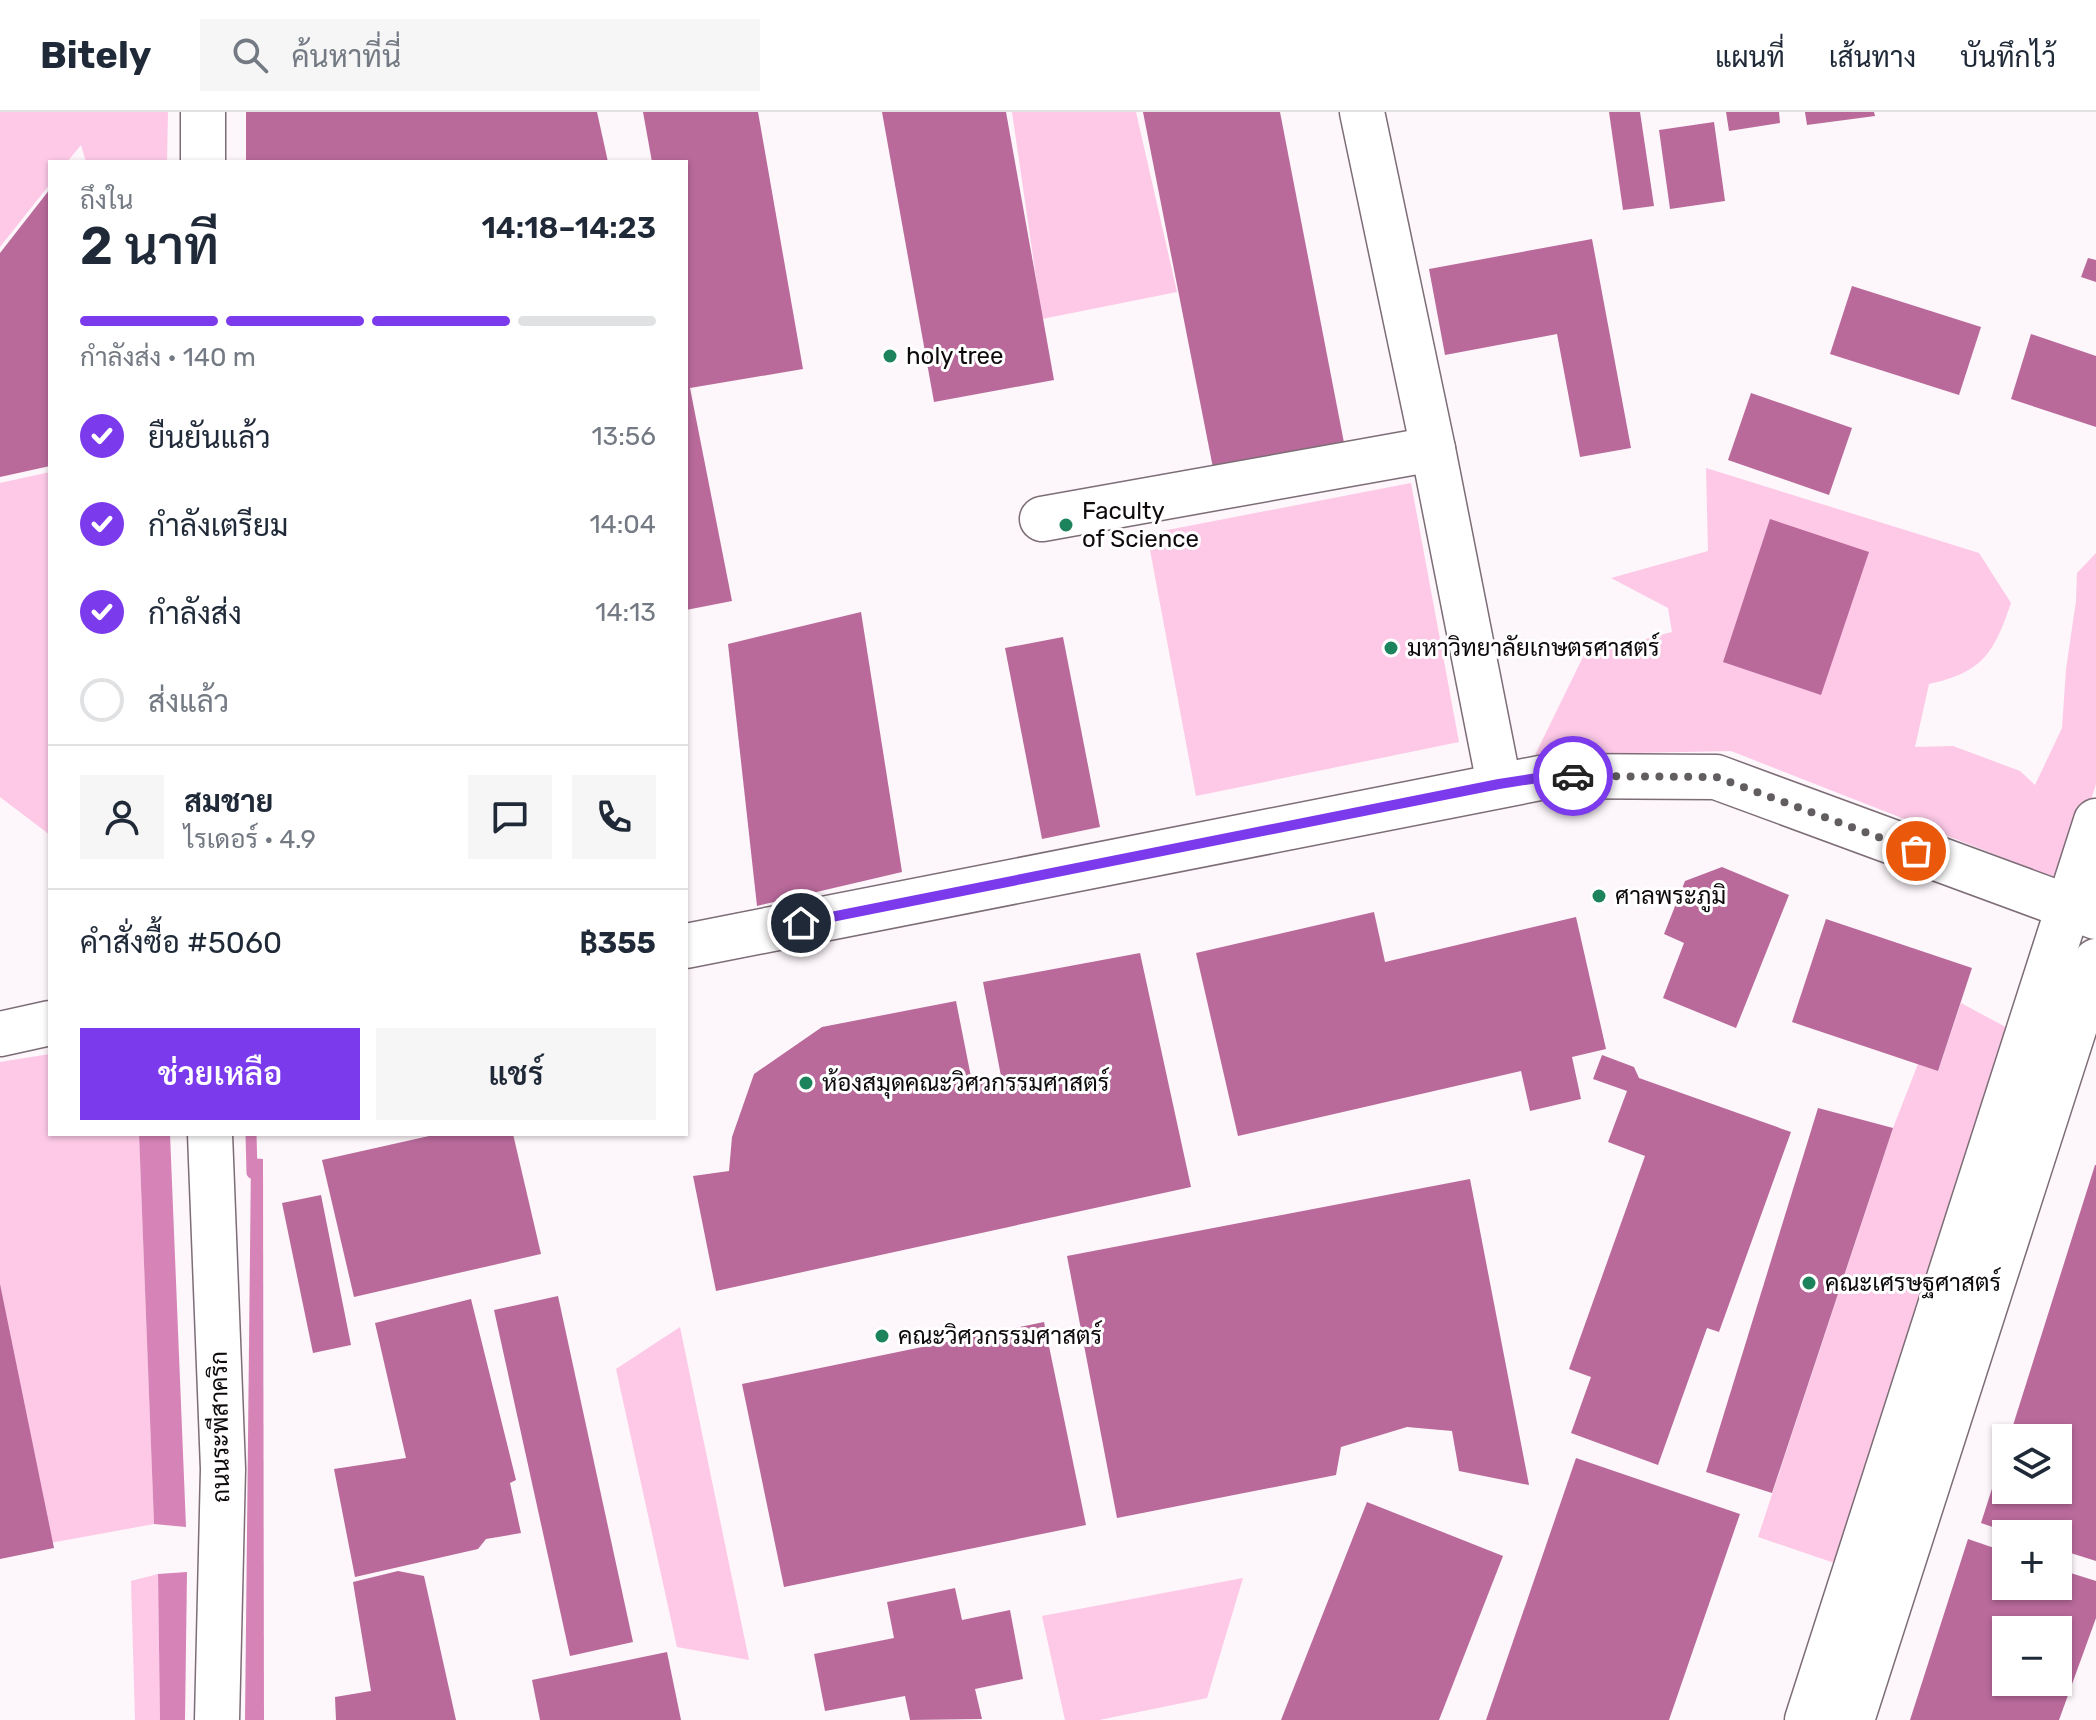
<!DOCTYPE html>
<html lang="th">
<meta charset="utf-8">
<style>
body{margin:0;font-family:Rubik,Sarabun,sans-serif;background:#f6f6f7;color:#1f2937;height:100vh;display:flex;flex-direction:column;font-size:30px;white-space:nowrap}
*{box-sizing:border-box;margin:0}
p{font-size:26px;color:#747a83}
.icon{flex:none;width:44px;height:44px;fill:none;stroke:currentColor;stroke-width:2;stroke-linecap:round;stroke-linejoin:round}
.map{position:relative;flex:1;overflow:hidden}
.sheet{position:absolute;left:48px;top:48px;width:640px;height:976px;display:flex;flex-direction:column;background:#fff;border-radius:0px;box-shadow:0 2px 6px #0004}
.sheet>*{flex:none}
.fabs{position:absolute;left:1992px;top:1312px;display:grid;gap:16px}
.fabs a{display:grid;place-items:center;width:80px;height:80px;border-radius:0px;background:#fff;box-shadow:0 2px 6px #0004;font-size:40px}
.pin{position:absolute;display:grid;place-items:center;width:68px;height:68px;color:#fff;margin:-34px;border:4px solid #fff;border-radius:50%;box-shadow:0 2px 8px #0007}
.courier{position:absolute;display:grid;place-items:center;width:80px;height:80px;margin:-40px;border:6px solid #7c3aed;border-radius:50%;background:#fff;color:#222;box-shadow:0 2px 10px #0007}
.summary em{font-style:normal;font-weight:600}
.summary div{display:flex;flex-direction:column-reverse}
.summary{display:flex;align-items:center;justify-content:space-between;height:136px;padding:0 32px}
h1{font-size:52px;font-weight:600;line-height:60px}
.bar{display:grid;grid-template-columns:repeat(4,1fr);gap:12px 8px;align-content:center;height:96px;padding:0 32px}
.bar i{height:10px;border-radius:6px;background:#e0e1e3}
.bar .active{background:#7c3aed}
.bar p{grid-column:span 4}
.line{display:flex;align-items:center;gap:20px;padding:0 32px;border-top:2px solid #e0e1e3}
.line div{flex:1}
.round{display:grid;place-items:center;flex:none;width:84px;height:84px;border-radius:0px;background:#f6f6f7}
ol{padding:0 32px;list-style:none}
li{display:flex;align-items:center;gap:24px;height:88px}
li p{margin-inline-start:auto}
li .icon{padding:8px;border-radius:50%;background:#7c3aed;color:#fff;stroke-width:4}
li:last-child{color:#747a83}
li i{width:44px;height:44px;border:4px solid #e0e1e3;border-radius:50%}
.primary-button{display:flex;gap:16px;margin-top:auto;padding:16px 32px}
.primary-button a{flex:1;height:92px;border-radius:0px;background:#7c3aed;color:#fff;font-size:32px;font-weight:600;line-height:92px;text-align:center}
.primary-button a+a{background:#f6f6f7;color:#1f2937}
header{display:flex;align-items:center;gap:48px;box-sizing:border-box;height:112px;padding:0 40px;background:#fff;border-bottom:2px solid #e0e1e3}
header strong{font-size:38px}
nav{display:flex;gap:44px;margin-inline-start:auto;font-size:28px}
.search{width:560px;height:72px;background:#f6f6f7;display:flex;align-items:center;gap:20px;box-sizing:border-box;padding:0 28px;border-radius:0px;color:#747a83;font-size:30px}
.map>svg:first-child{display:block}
</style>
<header>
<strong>Bitely</strong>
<div class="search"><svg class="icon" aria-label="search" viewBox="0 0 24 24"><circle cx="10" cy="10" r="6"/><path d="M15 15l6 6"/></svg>ค้นหาที่นี่</div>
<nav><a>แผนที่</a><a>เส้นทาง</a><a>บันทึกไว้</a></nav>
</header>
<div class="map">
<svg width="2096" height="1608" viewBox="0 0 2096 1608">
<rect width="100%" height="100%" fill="#fdf6fa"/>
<g fill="#fdc9e7">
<polygon points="0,0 168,0 167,50 86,50 81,33 67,50 50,50 50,72 0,135"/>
<polygon points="1012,0 1136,0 1177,180 1042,207"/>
<path d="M 1706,356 L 1979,441 L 2011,491 C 1994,540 1984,560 1929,572 L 1915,635 L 1953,634 L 2020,659 L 2035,673 L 2062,616 L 2066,557 L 2076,489 L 2077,461 L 2096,441 L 2096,672 L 2065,770 L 1731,639 L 1535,643 L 1584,543 L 1672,520 L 1668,496 L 1611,466 L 1708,439 Z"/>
<polygon points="50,360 50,723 0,685 0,371"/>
<polygon points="1411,371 1459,630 1196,684 1147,422"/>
<polygon points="1961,891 2026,926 1855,1458 1758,1425 1893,1016 1918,952 1938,959"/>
<polygon points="50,942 50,1022 139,1022 154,1412 50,1431 0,1179 0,950"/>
<polygon points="680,1215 749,1548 677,1535 616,1257"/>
<polygon points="158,1462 160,1608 135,1608 131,1469"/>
<polygon points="1243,1466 1207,1586 1099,1608 1065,1608 1042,1504"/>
</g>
<g fill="#d684b7">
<polygon points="139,1022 170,1022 186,1415 154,1412"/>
<polygon points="251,1046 263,1047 264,1608 245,1608"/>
<polygon points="187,1460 185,1608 160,1608 158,1462"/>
</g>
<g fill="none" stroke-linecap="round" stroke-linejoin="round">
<polyline stroke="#d684b7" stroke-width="11" points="251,1022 252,1061"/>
</g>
<g fill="#b96a9b" fill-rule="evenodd">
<polygon points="246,0 597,0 608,50 246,50"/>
<polygon points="643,0 758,0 803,257 690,276 732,489 686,498 686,50 652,50"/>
<polygon points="882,0 1006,0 1054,268 934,290"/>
<polygon points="1143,0 1280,0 1346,341 1215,366"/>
<polygon points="1609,0 1640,0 1654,94 1623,98"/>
<polygon points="1726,0 1779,0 1780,11 1729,19"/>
<polygon points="1805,0 1874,0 1875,4 1807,13"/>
<polygon points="1714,10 1725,89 1670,97 1659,18"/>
<polygon points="50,77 50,354 0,365 0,141"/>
<polygon points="1592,127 1631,336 1580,345 1557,222 1445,243 1429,157"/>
<polygon points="2088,146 2096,148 2096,170 2081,165"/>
<polygon points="1852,174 1981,215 1959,283 1830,242"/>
<polygon points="2031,222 2096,244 2096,315 2011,287"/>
<polygon points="1751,281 1852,316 1829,383 1728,348"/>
<polygon points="1770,407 1869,440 1821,583 1723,550"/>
<polygon points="861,500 902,760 757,794 728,532"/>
<polygon points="1063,525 1100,715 1042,727 1005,536"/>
<polygon points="1722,755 1789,783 1736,916 1663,886 1684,831 1664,822 1685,769"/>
<polygon points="1374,800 1385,850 1576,805 1606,937 1572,945 1581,987 1530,999 1521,959 1238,1024 1196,841"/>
<polygon points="1826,807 1972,856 1938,959 1792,910"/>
<polygon points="1140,841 1191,1075 716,1179 693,1064 729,1059 732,1025 754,962 822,915 956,889 972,970 1001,964 983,870"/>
<polygon points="1602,943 1634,955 1639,966 1791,1020 1719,1220 1707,1216 1658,1353 1571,1321 1591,1265 1569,1257 1645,1044 1608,1030 1627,979 1593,967"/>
<polygon points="1818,996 1893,1016 1772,1381 1706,1360"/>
<polygon points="438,1022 513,1022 541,1142 354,1185 322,1048"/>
<polygon points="2095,1053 2096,1053 2096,1449 2058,1437 2058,1422 2013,1422 1981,1411 2005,1336 2006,1378 2058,1378 2058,1326 2009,1326"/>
<polygon points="1470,1067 1529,1373 1459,1359 1452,1319 1407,1315 1341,1335 1336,1363 1117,1406 1067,1144"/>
<polygon points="321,1083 351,1233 313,1241 282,1091"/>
<polygon points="0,1172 54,1436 0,1447"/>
<polygon points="558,1184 633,1530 570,1544 494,1198"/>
<polygon points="471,1187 516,1368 510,1371 521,1421 486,1427 478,1437 355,1465 334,1357 406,1346 375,1211"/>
<polygon points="1044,1210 1086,1413 784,1475 742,1272"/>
<polygon points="1576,1346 1740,1402 1669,1608 1486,1608"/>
<polygon points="1367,1390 1503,1444 1439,1608 1281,1608"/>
<path d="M 1968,1427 L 2006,1440 L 2006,1474 L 2058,1474 L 2058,1457 L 2096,1469 L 2096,1506 L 2059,1608 L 1910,1608 ZM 2006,1518 L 2058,1518 L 2058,1570 L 2006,1570 Z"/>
<polygon points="398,1459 424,1464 456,1608 336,1608 335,1585 371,1579 353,1470"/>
<polygon points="955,1476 962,1508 1010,1498 1023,1567 975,1577 982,1607 910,1608 905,1584 825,1599 814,1542 894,1526 887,1490"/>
<polygon points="667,1540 681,1608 540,1608 532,1568"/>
</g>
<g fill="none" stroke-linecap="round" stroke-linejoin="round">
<g stroke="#7c6d76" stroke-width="47">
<g id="minor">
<polyline points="1362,0 1433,337 1499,672"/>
<polyline points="203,50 203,0"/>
<polyline points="1042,407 1433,337"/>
<polyline points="686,834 1550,664 1716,665 2096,805"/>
<polyline points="0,922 50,911"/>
<polyline points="210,1022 223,1357 217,1608"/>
<polyline points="1807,1608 2096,709"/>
<polyline points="1852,1608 2096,849"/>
</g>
</g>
<use href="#minor" stroke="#fff" stroke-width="44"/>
</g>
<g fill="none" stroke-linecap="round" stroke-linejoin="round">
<polyline stroke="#625d60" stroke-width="8" stroke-dasharray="0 14.4" points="1573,664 1716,665 1916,739"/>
<polyline stroke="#7c3aed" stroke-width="10" points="801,811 1499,672 1550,664 1573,664"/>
</g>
<g fill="#1d835d" stroke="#fff" stroke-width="3">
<circle cx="890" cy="244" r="8"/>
<circle cx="1066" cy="413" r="8"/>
<circle cx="1391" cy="536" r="8"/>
<circle cx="1599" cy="784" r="8"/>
<circle cx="806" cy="971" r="8"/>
<circle cx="1809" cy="1171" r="8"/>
<circle cx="882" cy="1224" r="8"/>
</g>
<g text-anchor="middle" stroke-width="6" stroke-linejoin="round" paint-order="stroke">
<g font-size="24" fill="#0f0a0d" stroke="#fff" text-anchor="start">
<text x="906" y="252">holy tree</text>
<text x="1082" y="407">Faculty<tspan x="1082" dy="28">of Science</tspan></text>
<text x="1407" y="544">มหาวิทยาลัยเกษตรศาสตร์</text>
<text x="1615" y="792">ศาลพระภูมิ</text>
<text x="822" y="979">ห้องสมุดคณะวิศวกรรมศาสตร์</text>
<text x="1825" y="1179">คณะเศรษฐศาสตร์</text>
<text x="898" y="1232">คณะวิศวกรรมศาสตร์</text>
</g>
<g font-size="24" fill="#0f0a0d" stroke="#fff">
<text transform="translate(220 1315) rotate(-91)" y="8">ถนนระพีสาคริก</text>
</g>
</g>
</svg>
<div class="fabs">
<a><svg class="icon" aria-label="layers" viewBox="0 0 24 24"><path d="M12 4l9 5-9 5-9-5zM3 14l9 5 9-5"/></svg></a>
<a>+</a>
<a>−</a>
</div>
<div class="pin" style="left:1916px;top:739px;background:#ea580c"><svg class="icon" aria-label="bag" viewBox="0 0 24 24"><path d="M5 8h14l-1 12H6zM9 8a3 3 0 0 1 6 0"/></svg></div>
<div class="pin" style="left:801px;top:811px;background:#1f2937"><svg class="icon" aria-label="home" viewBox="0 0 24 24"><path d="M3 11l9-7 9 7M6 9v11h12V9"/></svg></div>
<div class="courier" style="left:1573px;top:664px"><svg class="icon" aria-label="car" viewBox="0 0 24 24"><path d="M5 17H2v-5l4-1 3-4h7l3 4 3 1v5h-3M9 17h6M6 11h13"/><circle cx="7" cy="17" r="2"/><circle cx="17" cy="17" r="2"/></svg></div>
<section class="sheet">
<div class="summary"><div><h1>2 นาที</h1><p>ถึงใน</p></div><em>14:18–14:23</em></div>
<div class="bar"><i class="active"></i><i class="active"></i><i class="active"></i><i></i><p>กำลังส่ง · 140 m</p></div>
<ol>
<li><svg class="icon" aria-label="check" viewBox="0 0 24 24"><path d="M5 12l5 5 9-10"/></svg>ยืนยันแล้ว<p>13:56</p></li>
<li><svg class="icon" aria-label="check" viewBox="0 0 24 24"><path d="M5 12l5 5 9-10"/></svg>กำลังเตรียม<p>14:04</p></li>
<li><svg class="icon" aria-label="check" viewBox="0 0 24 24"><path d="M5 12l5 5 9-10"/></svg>กำลังส่ง<p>14:13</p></li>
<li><i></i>ส่งแล้ว</li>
</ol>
<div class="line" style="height:144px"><a class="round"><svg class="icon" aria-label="person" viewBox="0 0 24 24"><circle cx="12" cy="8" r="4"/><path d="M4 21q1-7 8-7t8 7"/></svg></a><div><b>สมชาย</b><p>ไรเดอร์ · 4.9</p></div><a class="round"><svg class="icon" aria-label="chat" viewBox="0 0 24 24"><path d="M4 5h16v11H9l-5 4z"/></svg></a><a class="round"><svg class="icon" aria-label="phone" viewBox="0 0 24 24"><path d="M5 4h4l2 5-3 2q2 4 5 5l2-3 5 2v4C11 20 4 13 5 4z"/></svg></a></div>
<div class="line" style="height:104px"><div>คำสั่งซื้อ #5060</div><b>฿355</b></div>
<div class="primary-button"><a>ช่วยเหลือ</a><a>แชร์</a></div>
</section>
</div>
